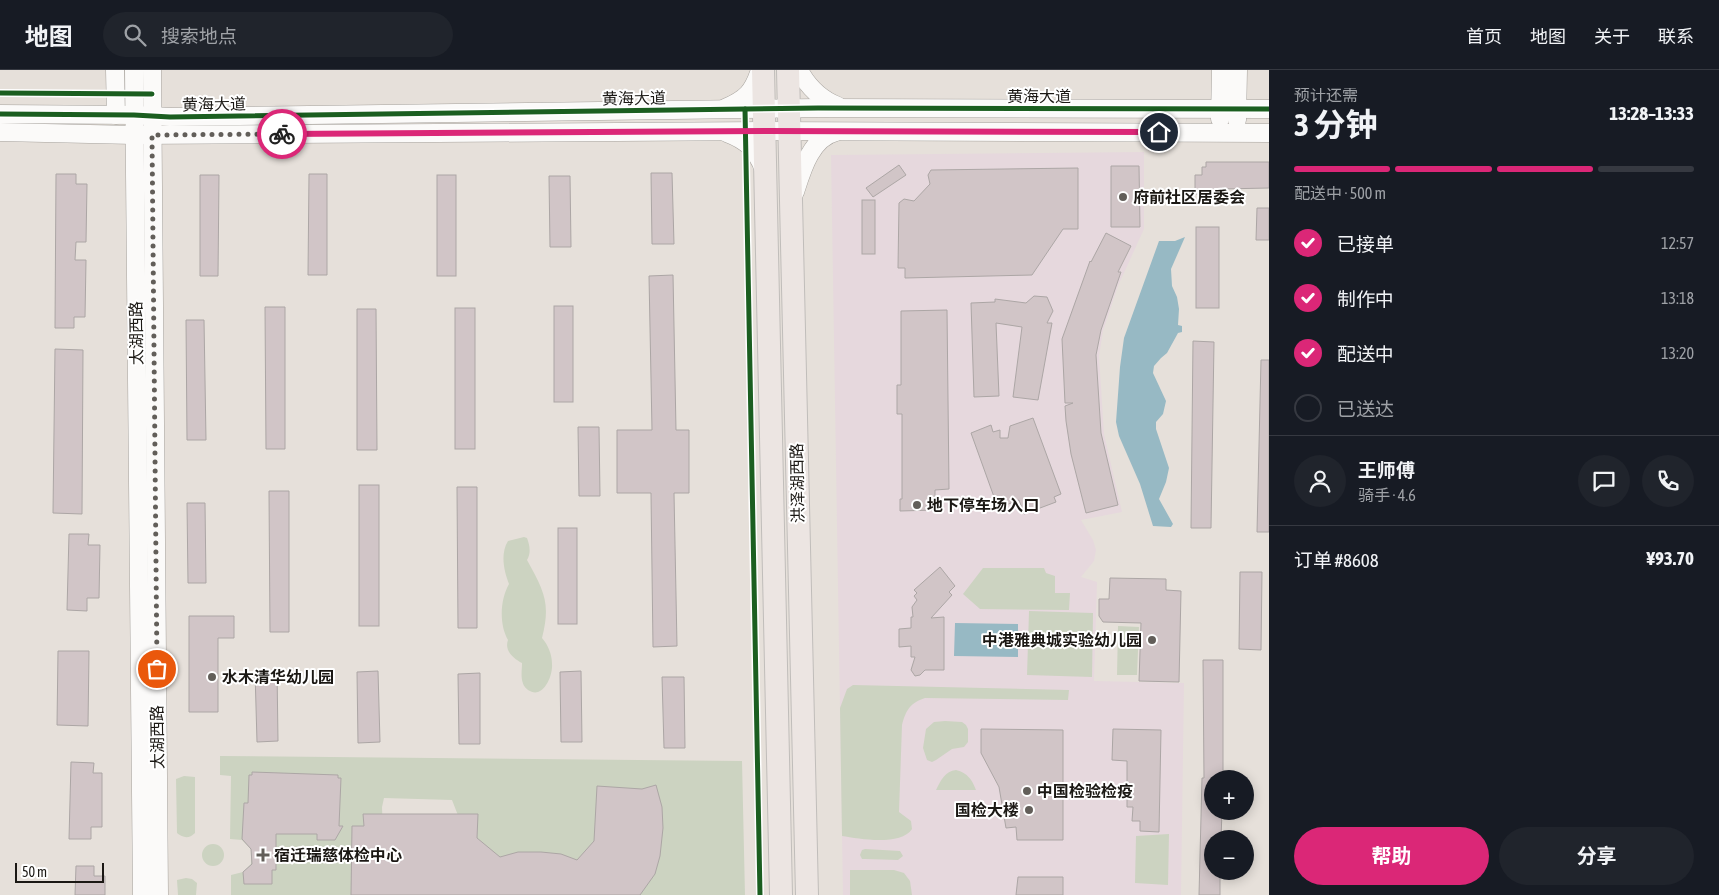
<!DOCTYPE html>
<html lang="zh">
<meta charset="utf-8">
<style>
body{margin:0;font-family:"Asap Condensed","Noto Sans SC",sans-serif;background:#20242c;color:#f1f3f6;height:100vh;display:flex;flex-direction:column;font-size:19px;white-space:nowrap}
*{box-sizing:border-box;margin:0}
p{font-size:16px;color:#9ea1a6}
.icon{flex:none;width:28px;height:28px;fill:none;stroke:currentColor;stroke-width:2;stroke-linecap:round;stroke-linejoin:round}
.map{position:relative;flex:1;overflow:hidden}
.side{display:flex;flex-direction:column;background:#171b24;width:450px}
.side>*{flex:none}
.fabs{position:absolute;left:1204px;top:700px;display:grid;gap:10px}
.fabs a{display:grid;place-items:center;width:50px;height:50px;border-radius:50%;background:#171b24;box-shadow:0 2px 12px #0003;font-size:25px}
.scale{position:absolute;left:15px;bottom:12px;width:89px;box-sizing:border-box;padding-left:5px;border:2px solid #1b1814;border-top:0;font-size:14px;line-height:18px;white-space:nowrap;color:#1b1814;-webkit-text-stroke:4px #fff;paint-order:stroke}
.pin{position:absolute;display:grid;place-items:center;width:42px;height:42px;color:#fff;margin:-21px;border:2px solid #fff;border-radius:50%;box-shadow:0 1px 5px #0007}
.courier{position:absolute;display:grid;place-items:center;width:50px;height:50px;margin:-25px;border:4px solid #db2777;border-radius:50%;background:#fff;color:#222;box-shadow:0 1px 6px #0007}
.headline em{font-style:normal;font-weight:700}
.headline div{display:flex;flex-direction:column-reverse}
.headline{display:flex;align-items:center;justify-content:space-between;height:85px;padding:0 25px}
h1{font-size:32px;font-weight:700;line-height:38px}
.bar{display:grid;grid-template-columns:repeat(4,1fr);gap:8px 5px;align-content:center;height:60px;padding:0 25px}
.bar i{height:6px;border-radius:4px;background:#363941}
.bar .on{background:#db2777}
.bar p{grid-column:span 4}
.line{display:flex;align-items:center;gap:12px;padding:0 25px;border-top:1px solid #363941}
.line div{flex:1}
.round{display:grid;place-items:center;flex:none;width:52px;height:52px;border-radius:26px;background:#20242c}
ol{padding:0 25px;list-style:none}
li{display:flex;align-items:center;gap:15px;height:55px}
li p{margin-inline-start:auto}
li .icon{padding:5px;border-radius:50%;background:#db2777;color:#fff;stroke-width:4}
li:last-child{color:#9ea1a6}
li i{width:28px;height:28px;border:2px solid #363941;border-radius:50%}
.primary-button{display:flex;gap:10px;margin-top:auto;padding:10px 25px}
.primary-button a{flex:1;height:58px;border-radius:30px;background:#db2777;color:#fff;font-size:20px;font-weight:700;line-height:58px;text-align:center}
.primary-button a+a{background:#20242c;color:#f1f3f6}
header{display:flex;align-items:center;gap:30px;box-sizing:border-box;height:70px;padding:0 25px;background:#171b24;border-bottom:1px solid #363941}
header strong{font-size:24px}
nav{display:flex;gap:28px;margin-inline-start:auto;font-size:18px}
.search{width:350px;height:45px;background:#20242c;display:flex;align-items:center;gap:12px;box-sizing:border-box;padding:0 18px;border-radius:28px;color:#9ea1a6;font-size:19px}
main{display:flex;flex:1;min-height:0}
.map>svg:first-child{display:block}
</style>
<header>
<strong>地图</strong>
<div class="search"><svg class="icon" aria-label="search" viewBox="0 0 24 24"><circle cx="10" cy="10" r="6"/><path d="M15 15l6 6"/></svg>搜索地点</div>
<nav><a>首页</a><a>地图</a><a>关于</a><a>联系</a></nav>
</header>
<main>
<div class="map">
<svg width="1269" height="825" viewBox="0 0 1269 825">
<rect width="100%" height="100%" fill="#e6e0da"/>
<polygon fill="#e6d8dd" points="1144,82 1144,159 1118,216 1103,261 1099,286 1104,364 1122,442 1081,450 1093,470 1096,480 1094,491 1081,507 1097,512 1094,611 1184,613 1181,825 843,825 831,85"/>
<g fill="#ccd3c1">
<path d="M 524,467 L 527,468 C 530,476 531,483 527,490 C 544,521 551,533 542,568 C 548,575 552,584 552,594 C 553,606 543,630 528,620 C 524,617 523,614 522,610 C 521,604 522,599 522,593 C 514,589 504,581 508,570 C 499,554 500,530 509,514 C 504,501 500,484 508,471 Z"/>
<polygon points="983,498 1044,498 1046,503 1055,506 1055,523 1070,523 1069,540 980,539 963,524"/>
<polygon points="1029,541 1093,543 1092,607 1027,605"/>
<polygon points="1118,556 1139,557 1137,605 1117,605"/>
<path d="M 853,615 L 1069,620 L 1068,630 L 925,628 C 910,633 906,640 902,655 L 899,742 L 911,751 L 912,759 C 901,776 860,769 842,766 L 840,638 L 847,619 Z"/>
<polygon points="945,651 962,652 966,655 968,659 968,672 964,677 952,679 936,690 932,692 927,690 923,678 926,659 934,652"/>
<polygon points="220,686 742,691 745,825 578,825 473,784 452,730 384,728 382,737 385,825 231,825 231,805 243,802 251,794 251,779 242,770 230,769 231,706 220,705"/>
<path d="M 956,700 C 968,703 972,710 976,720 L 936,720 C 941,710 945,701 956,700 Z"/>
<path d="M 184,706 L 195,707 L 195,763 C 189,769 183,768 177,763 L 176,709 Z"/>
<polygon points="1169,764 1168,815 1135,813 1136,766"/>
<circle cx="213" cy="785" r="11"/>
<polygon points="865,779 900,781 903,786 898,790 865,789 862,789 860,785 862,780"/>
<polygon points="850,800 894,800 904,803 910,811 912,825 850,825"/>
<polygon points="186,808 192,809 197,813 196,825 178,825 177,810"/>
</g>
<g fill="#97b9c4">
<polygon points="1185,167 1171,199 1172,216 1177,227 1179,239 1178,255 1182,256 1182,262 1178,263 1167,283 1161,288 1154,296 1153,303 1166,331 1163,344 1156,352 1156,359 1169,398 1166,412 1159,429 1173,454 1171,457 1153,456 1140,414 1119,366 1116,352 1120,297 1124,268 1159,171 1175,171"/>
<polygon points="955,553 1018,554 1018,587 954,586"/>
</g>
<g fill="#d1c5c7" stroke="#aca6a5">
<polygon points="1206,92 1269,92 1269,118 1221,119 1221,124 1195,124 1195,105 1202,105 1202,97 1206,97"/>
<polygon points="899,95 906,105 873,127 866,118"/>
<polygon points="1111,96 1139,96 1140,157 1111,157"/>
<polygon points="1078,98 1078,159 1063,159 1032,205 905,208 905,198 898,198 899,133 904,129 914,131 930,114 928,105 931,100"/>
<polygon points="651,103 672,103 674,174 652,174"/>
<polygon points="56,104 76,104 76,114 87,114 86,172 76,172 75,190 86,190 85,247 74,247 74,258 55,258"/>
<polygon points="309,104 327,104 327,205 308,205"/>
<polygon points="200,105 219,105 218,206 200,206"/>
<rect x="437" y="105" width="19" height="101"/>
<polygon points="549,106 570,106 571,177 550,177"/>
<rect x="862" y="130" width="13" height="54"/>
<polygon points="1257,138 1269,138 1269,170 1256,170"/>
<rect x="1196" y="157" width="23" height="81"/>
<polygon points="1106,163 1131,176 1118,202 1121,202 1101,260 1096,285 1101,363 1118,435 1086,443 1071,384 1066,351 1065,336 1073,333 1065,333 1062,269 1090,191 1091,192"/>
<polygon points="673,205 676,360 689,360 689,423 674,423 677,576 653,577 651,423 617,423 617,360 652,360 649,206"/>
<polygon points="1034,226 1047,227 1053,241 1047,253 1052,253 1038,330 1013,327 1022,257 996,253 999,326 974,327 971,233 995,232 995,229 1026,233"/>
<rect x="554" y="236" width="19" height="96"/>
<polygon points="265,237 285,237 285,379 266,379"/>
<rect x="455" y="238" width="20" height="141"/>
<polygon points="357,239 376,239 377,380 357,380"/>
<polygon points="947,240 949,419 935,420 935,440 900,441 900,429 902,429 902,344 897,344 897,315 901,315 901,241"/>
<polygon points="186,250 204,250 206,370 187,370"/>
<polygon points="1193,271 1214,272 1211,458 1191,458"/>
<polygon points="55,279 83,280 82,444 53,443"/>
<polygon points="1261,290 1269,290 1269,462 1257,462"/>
<polygon points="1033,348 1061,424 1054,427 1056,432 1024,444 1019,430 998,438 971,363 991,355 993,362 1000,360 1000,368 1008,368 1010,356"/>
<polygon points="578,357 599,357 600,426 579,426"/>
<rect x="359" y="415" width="20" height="141"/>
<polygon points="457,417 477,417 477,558 458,558"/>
<polygon points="269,421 289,421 289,562 270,562"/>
<polygon points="187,433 205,433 206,513 188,513"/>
<rect x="558" y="458" width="19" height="96"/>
<polygon points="69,464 89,464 88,475 100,475 99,528 87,528 87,541 67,540"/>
<polygon points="940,497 955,516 949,522 952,525 931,548 944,547 944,600 925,600 920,605 915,606 911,600 915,587 911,587 911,576 899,577 899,559 911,558 911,547 913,547 912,537 917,530 914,526 917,523 914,520"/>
<polygon points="1240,502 1262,502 1261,580 1239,579"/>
<polygon points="1110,508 1166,509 1166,520 1181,521 1179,612 1139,611 1141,553 1103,552 1099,546 1099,529 1109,529"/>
<polygon points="189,546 234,546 234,568 218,568 218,642 189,642"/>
<polygon points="58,581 89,581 88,656 57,655"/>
<polygon points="1203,590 1223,590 1223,709 1212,709 1212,741 1222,741 1221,769 1212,769 1212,801 1220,801 1220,825 1199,825 1202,708 1204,708"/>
<polygon points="277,600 278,671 257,672 255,601"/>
<polygon points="378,601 380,672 358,673 357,602"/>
<polygon points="581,601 582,672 561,672 560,602"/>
<polygon points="480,603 480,674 459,674 458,604"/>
<polygon points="662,607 684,607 685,678 664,678"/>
<polygon points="981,659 1063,660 1063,770 1017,770 1016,757 1006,758 999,717 981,683"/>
<polygon points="1113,659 1161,660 1159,762 1140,761 1140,751 1132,751 1133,737 1127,737 1127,691 1112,690"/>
<polygon points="71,692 94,693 93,703 102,703 102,757 91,757 91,769 69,769"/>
<polygon points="252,702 338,705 338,708 341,708 339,756 343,756 335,770 317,770 317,764 276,764 276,800 272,800 272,814 244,814 243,802 252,794 251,779 242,769 244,733 248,733 249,705 252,705"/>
<polygon points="656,715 662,737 663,758 660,786 655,804 640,825 351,825 352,756 364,756 363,744 478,744 477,768 500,787 518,782 541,782 561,784 577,790 594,771 597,716 642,719"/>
<polygon points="76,796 94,796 94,806 105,806 105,825 75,825"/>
<polygon points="1018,807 1063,807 1063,825 1016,825"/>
</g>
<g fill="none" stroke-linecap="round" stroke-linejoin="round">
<g stroke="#a6a29d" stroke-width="19">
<g id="minor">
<polyline points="115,0 116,45"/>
<polyline points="134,0 142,825"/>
<polyline points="152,0 159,825"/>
<path d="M 799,0 C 808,17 820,29 838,36"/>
<path d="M 725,38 C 746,29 753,22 760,0"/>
<polyline points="0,44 134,45 170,47 818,38 1269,39"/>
<polyline points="1220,49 1221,0"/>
<polyline points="1237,50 1238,0"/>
<polyline points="0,62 134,65 764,61 1269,63"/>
<path d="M 727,63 C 748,71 755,79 764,99"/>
<path d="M 795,122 C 802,100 811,68 836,62"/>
</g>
</g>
<g stroke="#c0bdba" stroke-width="24">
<g id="major">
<polyline points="763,0 781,825"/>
<polyline points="788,0 807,825"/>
</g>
</g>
<use href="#minor" stroke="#fbfaf9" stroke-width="18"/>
<use href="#major" stroke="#ece5e2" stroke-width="22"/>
<g stroke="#fff" stroke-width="8">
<g id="cycleway">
<polyline points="0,23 152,24"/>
<polyline points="745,39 760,825"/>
<polyline points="0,44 134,45 170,47 818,38 1269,39"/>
</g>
</g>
<use href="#cycleway" stroke="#1b5e20" stroke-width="5"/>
</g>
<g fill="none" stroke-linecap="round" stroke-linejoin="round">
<polyline stroke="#625e59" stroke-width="5" stroke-dasharray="0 9" points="157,599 152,65 282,64"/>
<polyline stroke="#db2777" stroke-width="6" points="282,64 764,61 1159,62"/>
</g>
<g fill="#625e59" stroke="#fff" stroke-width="2">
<circle cx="1123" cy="127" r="5"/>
<circle cx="917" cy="435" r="5"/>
<circle cx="1152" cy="570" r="5"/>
<circle cx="212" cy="607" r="5"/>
<circle cx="1027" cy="721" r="5"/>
<circle cx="1029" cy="740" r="5"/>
<path d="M260.5 777.5h5v5h5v5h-5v5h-5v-5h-5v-5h5z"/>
</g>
<g text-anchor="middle" stroke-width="4" stroke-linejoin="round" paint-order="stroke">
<g font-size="16" fill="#1b1814" stroke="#fff">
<text x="1039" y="32">黄海大道</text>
<text transform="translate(634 28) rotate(-1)" y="6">黄海大道</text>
<text transform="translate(214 34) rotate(-1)" y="6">黄海大道</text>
<text transform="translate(136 263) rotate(-91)" y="6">太湖西路</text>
<text transform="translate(797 413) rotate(-91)" y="6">洪泽湖西路</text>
<text transform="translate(157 667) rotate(-91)" y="6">太湖西路</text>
</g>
<g font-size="16" font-weight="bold" fill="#1b1814" stroke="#fff" text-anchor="start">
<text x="1133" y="133">府前社区居委会</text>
<text x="927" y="441">地下停车场入口</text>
<text x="1142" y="576" text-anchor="end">中港雅典城实验幼儿园</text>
<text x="222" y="613">水木清华幼儿园</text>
<text x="1037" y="727">中国检验检疫</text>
<text x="1019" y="746" text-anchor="end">国检大楼</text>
<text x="274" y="791">宿迁瑞慈体检中心</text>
</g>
</g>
</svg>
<div class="fabs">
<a>+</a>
<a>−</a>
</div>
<div class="scale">50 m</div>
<div class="pin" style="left:157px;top:599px;background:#ea580c"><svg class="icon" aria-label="bag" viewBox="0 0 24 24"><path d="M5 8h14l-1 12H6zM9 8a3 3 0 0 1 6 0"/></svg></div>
<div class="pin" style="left:1159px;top:62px;background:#1f2937"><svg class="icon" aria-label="home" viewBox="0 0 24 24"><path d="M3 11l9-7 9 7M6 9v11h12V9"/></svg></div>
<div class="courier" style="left:282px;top:64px"><svg class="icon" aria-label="bike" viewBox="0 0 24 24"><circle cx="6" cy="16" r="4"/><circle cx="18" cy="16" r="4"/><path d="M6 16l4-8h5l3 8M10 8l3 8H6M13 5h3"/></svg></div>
</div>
<section class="side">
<div class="headline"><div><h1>3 分钟</h1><p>预计还需</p></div><em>13:28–13:33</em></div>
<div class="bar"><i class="on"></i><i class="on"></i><i class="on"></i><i></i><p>配送中 · 500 m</p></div>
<ol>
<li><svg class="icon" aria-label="check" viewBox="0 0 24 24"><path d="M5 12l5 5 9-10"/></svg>已接单<p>12:57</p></li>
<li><svg class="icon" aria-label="check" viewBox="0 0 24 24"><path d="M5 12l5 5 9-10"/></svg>制作中<p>13:18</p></li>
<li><svg class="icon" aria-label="check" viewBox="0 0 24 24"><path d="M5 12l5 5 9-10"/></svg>配送中<p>13:20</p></li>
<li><i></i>已送达</li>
</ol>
<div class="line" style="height:90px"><a class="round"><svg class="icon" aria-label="person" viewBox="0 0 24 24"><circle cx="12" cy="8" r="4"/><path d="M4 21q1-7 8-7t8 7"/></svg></a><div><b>王师傅</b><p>骑手 · 4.6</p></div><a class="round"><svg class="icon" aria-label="chat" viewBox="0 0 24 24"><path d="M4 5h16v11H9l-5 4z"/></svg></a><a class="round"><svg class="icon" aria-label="phone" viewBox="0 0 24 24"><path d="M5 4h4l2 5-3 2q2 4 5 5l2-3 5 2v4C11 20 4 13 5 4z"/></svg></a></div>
<div class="line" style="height:65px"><div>订单 #8608</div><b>¥93.70</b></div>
<div class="primary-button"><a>帮助</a><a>分享</a></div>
</section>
</main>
